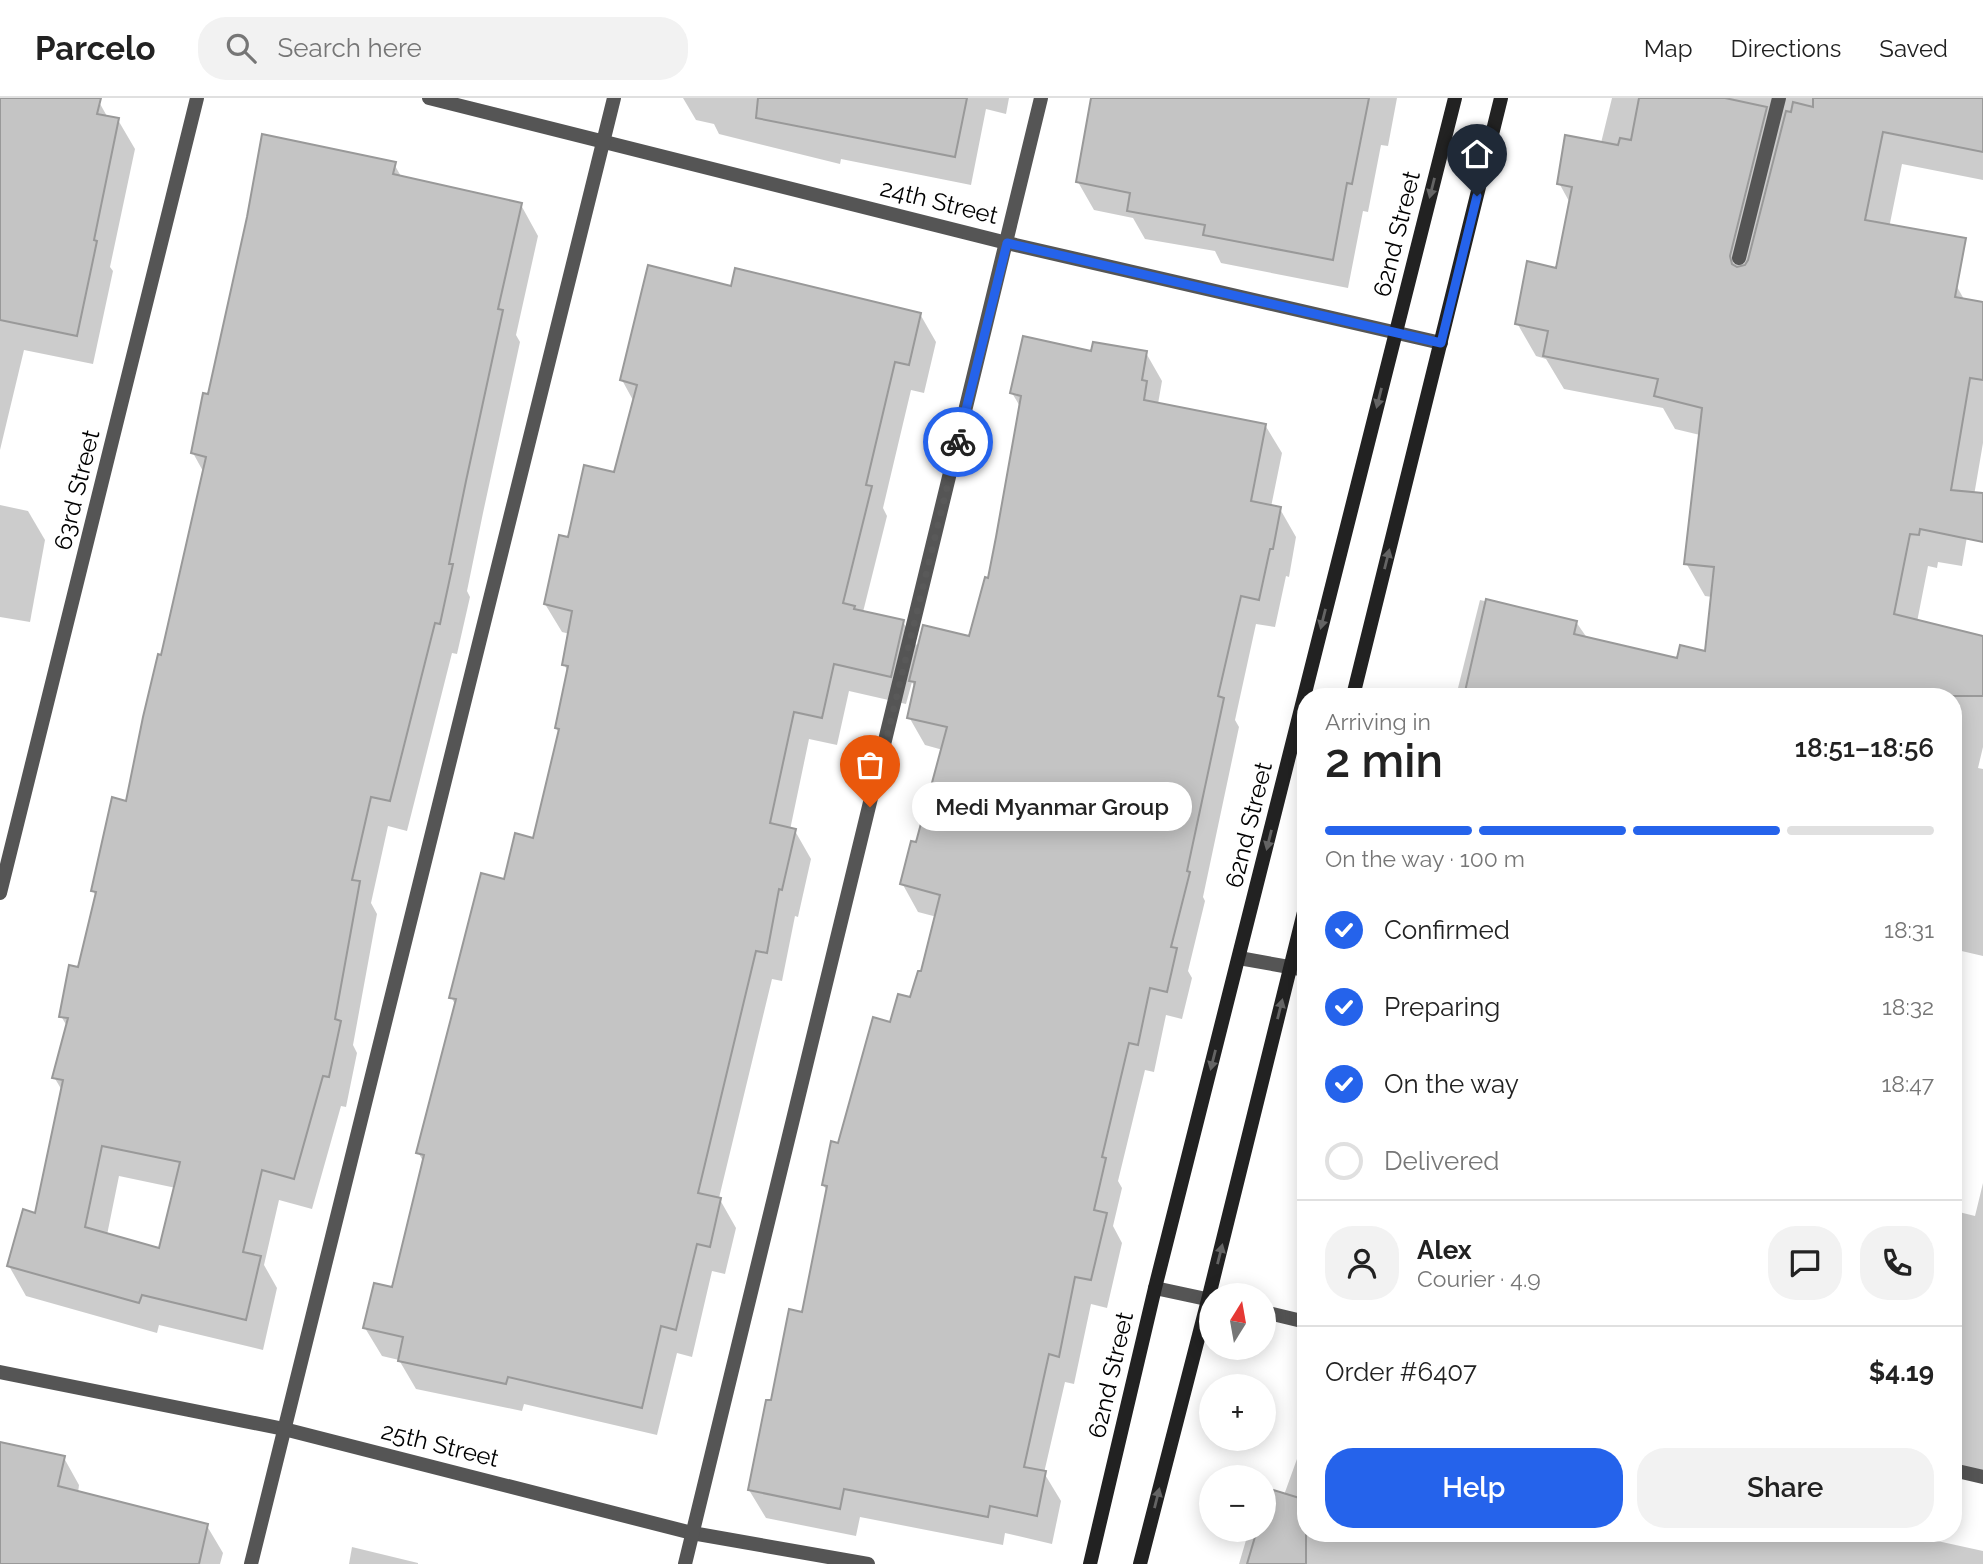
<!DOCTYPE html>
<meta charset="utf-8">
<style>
body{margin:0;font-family:Raleway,sans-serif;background:#f2f2f2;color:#222;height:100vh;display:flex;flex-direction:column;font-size:26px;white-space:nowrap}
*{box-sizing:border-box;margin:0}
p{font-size:23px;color:#767676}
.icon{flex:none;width:38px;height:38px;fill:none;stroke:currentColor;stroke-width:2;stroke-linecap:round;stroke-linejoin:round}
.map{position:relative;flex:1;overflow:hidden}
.sheet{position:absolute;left:1297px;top:590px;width:665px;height:854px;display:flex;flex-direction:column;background:#fff;border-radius:28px;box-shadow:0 4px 18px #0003}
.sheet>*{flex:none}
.needle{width:46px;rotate:11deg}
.fabs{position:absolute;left:1199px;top:1185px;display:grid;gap:14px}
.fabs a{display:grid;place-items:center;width:77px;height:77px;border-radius:50%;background:#fff;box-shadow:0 4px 18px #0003;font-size:35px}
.pin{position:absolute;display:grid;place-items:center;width:60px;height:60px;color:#fff;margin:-72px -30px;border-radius:50% 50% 50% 0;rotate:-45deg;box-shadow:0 0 7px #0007}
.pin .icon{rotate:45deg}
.courier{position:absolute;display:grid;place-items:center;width:70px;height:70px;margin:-35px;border:5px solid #2563eb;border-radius:50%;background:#fff;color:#222;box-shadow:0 2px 9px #0007}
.bubble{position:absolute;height:49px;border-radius:24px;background:#fff;box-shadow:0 4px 18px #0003;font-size:23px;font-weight:600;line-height:49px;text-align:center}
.overview em{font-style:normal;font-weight:600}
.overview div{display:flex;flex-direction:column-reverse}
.overview{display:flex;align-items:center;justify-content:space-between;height:119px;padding:0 28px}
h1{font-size:46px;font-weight:600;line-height:52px}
.bar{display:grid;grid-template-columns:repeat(4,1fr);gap:10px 7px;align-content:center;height:84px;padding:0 28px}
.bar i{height:9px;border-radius:5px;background:#e0e0e0}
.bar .active{background:#2563eb}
.bar p{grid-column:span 4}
.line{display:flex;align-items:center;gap:18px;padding:0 28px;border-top:2px solid #e0e0e0}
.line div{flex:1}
.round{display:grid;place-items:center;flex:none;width:74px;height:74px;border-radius:28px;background:#f2f2f2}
ol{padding:0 28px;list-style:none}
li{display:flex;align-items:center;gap:21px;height:77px}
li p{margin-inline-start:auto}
li .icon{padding:7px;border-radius:50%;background:#2563eb;color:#fff;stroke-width:4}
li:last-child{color:#767676}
li i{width:38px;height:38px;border:4px solid #e0e0e0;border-radius:50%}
.primary-button{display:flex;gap:14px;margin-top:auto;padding:14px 28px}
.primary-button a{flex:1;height:80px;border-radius:28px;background:#2563eb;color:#fff;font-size:28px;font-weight:600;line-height:80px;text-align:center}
.primary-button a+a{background:#f2f2f2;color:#222}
header{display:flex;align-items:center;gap:42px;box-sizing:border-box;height:98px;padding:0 35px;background:#fff;border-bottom:2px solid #e0e0e0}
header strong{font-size:33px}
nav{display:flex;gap:38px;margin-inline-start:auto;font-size:24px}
.search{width:490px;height:63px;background:#f2f2f2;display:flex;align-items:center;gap:18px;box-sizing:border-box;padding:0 24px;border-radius:28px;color:#767676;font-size:26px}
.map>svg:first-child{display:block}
</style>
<header>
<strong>Parcelo</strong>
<div class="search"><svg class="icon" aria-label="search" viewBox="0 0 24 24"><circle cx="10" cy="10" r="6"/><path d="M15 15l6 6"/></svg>Search here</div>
<nav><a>Map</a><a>Directions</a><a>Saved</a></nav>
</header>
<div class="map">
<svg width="1983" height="1466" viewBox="0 0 1983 1466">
<rect width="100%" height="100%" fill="#fff"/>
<g fill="#0003" fill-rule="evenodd">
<polygon points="0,0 81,0 99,4 108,20 118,22 135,51 110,169 113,173 93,266 24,252 0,352"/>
<polygon points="683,0 1009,0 1006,16 986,11 971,87 841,61 840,66 719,36 714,26 696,22"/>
<polygon points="1097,0 1397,0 1388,48 1381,47 1368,114 1363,113 1348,190 1221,165 1215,153 1145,141 1133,120 1094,112 1078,84"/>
<polygon points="1612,0 1983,0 1983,82 1902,66 1888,135 1956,187 1965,203 1983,206 1983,345 1962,468 1938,464 1937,470 1928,468 1917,524 1983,540 1983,649 1978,670 1983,671 1983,858 1953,851 1953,598 1649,598 1657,557 1679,562 1706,555 1712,499 1705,498 1686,465 1700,337 1675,331 1663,310 1564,291 1546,261 1536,258 1517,225 1557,172 1570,105 1559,85 1601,45"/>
<path d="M 394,66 L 402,80 L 521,107 L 538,138 L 516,237 L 520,244 L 483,415 L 467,493 L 470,499 L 457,556 L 452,555 L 407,733 L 388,728 L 371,805 L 377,816 L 353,947 L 357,955 L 346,1009 L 341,1008 L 312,1111 L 279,1102 L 264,1167 L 277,1190 L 263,1252 L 159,1227 L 157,1235 L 26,1198 L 9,1168 L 37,1117 L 63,994 L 54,979 L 68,930 L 61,918 L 79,871 L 97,800 L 93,793 L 127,705 L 162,559 L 204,375 L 193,355 L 209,298 ZM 119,1078 L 176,1090 L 160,1152 L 107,1137 Z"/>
<polygon points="732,190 920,216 936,244 924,295 911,292 883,410 887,418 863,514 903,524 919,551 971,540 989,482 1021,310 1012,295 1093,255 1146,255 1162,283 1158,306 1265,327 1282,355 1271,409 1280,411 1296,439 1289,479 1286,478 1275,529 1256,526 1235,622 1239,629 1203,799 1205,803 1188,873 1192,880 1182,921 1166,917 1154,974 1145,972 1118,1083 1122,1090 1113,1128 1122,1145 1107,1210 1091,1206 1074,1286 1065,1284 1044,1375 1061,1403 1052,1446 1005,1435 1003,1447 860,1419 856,1438 766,1420 749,1392 772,1305 804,1216 828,1094 823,1087 891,926 912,901 923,876 937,819 918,814 902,785 917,747 943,652 925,647 909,619 915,590 912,584 906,606 849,593 837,647 809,641 790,732 795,733 811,761 798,819 795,818 782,883 772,881 719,1100 736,1130 725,1176 712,1173 692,1259 677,1255 657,1337 524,1306 522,1313 416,1291 399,1262 382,1258 365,1230 393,1191 424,1065 418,1054 456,908 451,899 506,783 535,742 560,636 556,630 568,574 564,566 570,536 562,534 545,506 570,441 616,376 634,304 622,282"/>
<polygon points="0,407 28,413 45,442 30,524 0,519"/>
<polygon points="1480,502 1576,524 1613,577 1608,598 1456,598"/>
<polygon points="1983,1085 1983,1377 1953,1371 1953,1138 1959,1114 1975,1118"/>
<polygon points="1306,1336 1306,1435 1901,1435 1983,1453 1983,1466 1239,1466 1249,1432 1264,1432 1264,1416 1271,1393 1284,1397"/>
<polygon points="0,1346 64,1360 79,1387 78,1395 207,1428 223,1455 220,1466 0,1466"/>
<polygon points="352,1449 418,1465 418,1466 349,1466"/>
</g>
<g fill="#c4c4c4" stroke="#999" stroke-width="2" fill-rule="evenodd">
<polygon points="0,0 101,0 97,16 119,20 94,142 97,143 77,238 0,222"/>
<polygon points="758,0 967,0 955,59 756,20"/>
<polygon points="1091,0 1369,0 1352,86 1347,85 1333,162 1203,137 1205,127 1127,113 1130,95 1076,84"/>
<polygon points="1639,0 1725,0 1767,9 1730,158 1732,166 1737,169 1745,167 1748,162 1786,13 1791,14 1793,4 1813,9 1813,0 1983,0 1983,54 1883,34 1865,122 1966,140 1955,199 1983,204 1983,282 1970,280 1951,392 1983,395 1983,444 1920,431 1919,437 1910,436 1894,516 1983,538 1983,598 1464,598 1486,501 1577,523 1574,536 1677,560 1680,547 1705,553 1714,469 1684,466 1702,310 1654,298 1658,281 1543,258 1548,233 1515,226 1527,163 1556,170 1572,89 1557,86 1565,37 1618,47 1620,40 1631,42"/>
<path d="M 262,36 L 396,64 L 393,76 L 522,105 L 498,211 L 503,212 L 466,383 L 449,466 L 453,466 L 440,526 L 435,525 L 390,703 L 371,699 L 352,782 L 360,783 L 335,921 L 341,923 L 329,979 L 323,978 L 294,1081 L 262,1072 L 243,1154 L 261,1158 L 246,1222 L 142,1197 L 139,1205 L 7,1168 L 23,1111 L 35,1115 L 63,982 L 52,980 L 68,920 L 59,919 L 69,867 L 78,869 L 96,794 L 91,793 L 112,699 L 126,703 L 143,619 L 158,556 L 161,557 L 206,359 L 191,355 L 203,295 L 208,296 L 247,119 ZM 102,1048 L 180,1064 L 159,1150 L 85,1129 Z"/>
<polygon points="648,167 731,188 735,170 921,215 909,267 895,264 866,387 872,388 843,505 855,508 854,511 904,522 891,579 834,566 822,620 794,614 770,725 796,731 782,792 779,791 767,855 756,853 698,1095 721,1100 710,1149 697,1146 676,1232 661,1228 642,1310 508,1279 506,1286 398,1263 403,1239 363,1230 374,1185 392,1189 424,1057 416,1055 456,901 449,900 481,775 504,781 515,735 533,740 559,631 555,630 568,568 562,567 572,513 544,506 559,437 568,439 584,367 614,374 637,287 620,282"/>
<polygon points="1023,238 1091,253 1093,244 1147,253 1142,282 1147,283 1144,302 1266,326 1251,403 1281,409 1273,451 1270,451 1259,502 1241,498 1218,598 1224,600 1187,773 1190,774 1171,849 1177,850 1167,894 1150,890 1138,947 1129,945 1102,1059 1106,1060 1094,1112 1107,1115 1091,1182 1075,1179 1059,1259 1049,1256 1024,1369 1046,1373 1037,1418 990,1408 988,1419 844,1391 840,1411 748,1392 766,1302 771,1302 789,1211 802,1214 827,1088 822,1087 831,1043 838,1045 873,919 890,924 898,896 910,899 918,873 921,873 940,797 900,786 911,743 916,744 947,629 907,620 915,584 909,583 923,527 969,538 985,479 988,480 996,439 1021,298 1010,295"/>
<polygon points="0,1344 65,1358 58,1388 208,1426 199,1466 0,1466"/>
<polygon points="1270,1391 1306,1402 1306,1466 1247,1466 1257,1432 1264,1432 1264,1411"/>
</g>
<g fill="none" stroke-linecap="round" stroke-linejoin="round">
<polyline stroke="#555" stroke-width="14" points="1239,860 1306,872"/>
<g stroke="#555" stroke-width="14">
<polyline points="429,0 1007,145 1441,245"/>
<polyline points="1739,160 1779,0"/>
<polyline points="0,795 197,0"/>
<polyline points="1155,1190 1211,1202"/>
<polyline points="1264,1214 1306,1224"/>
<polyline points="0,1274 284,1331 692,1435 868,1466"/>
<polyline points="1953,1372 1983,1379"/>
<polyline points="251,1466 614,0"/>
<polyline points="685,1466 1041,0"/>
</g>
<g stroke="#222" stroke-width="14">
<polyline points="1353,598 1501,0"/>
<polyline points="1090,1466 1155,1190 1455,0"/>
<polyline points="1140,1466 1208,1202 1306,806"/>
</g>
</g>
<defs><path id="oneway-solid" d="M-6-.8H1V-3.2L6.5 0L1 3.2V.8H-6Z" transform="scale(1.75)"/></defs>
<g fill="#646464">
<use href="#oneway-solid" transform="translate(1432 90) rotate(104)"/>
<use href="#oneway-solid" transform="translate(1379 300) rotate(104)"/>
<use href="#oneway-solid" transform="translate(1387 461) rotate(-76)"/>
<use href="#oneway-solid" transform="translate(1323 521) rotate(104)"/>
<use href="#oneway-solid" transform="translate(1269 742) rotate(104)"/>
<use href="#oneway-solid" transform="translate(1280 911) rotate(-76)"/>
<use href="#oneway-solid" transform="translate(1213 962) rotate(104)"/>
<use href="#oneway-solid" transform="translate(1220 1156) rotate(-76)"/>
<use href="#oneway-solid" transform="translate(1157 1400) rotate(-76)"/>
</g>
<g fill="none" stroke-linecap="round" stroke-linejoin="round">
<polyline stroke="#595959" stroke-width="7" stroke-dasharray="0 12.6" points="870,709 958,344"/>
<polyline stroke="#2563eb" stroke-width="9" points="958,344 1007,145 1441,245 1477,98"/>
</g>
<g text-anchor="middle" stroke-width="5" stroke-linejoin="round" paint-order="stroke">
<g font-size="24" fill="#000" stroke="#fff">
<text transform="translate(939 104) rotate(14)" y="8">24th Street</text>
<text transform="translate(1397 136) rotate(-76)" y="8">62nd Street</text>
<text transform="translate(77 392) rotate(-76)" y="8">63rd Street</text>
<text transform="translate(1249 727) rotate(-76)" y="8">62nd Street</text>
<text transform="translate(1111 1277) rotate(-77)" y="8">62nd Street</text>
<text transform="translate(440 1347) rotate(14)" y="8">25th Street</text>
</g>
</g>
</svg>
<div class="fabs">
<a><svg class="needle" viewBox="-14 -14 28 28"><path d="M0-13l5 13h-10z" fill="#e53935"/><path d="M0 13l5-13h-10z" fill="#767676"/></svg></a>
<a>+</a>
<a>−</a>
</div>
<div class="pin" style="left:870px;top:709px;background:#ea580c"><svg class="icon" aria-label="bag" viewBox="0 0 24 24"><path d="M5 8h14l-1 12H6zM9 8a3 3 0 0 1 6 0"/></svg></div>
<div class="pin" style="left:1477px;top:98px;background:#1f2937"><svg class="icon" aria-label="home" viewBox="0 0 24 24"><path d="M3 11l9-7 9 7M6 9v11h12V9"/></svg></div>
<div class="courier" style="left:958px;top:344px"><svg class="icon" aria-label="bike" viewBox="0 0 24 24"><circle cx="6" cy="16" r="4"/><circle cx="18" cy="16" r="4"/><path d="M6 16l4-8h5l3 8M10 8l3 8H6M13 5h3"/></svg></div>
<div class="bubble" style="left:912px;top:684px;width:280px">Medi Myanmar Group</div>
<section class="sheet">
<div class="overview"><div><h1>2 min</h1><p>Arriving in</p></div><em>18:51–18:56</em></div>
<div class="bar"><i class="active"></i><i class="active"></i><i class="active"></i><i></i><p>On the way · 100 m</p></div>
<ol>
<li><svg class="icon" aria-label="check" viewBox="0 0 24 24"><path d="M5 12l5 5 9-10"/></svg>Confirmed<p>18:31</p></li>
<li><svg class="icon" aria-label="check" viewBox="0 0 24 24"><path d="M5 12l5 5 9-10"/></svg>Preparing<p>18:32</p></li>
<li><svg class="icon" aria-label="check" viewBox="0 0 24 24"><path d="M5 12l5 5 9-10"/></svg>On the way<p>18:47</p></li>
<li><i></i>Delivered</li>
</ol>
<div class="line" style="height:126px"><a class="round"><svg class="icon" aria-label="person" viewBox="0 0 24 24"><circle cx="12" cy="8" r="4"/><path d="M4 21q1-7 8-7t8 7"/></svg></a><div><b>Alex</b><p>Courier · 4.9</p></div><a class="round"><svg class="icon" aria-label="chat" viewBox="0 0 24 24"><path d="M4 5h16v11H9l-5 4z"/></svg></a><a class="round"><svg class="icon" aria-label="phone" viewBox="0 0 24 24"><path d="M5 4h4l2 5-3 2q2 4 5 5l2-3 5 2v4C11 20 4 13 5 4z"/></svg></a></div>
<div class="line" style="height:91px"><div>Order #6407</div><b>$4.19</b></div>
<div class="primary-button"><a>Help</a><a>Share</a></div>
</section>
</div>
